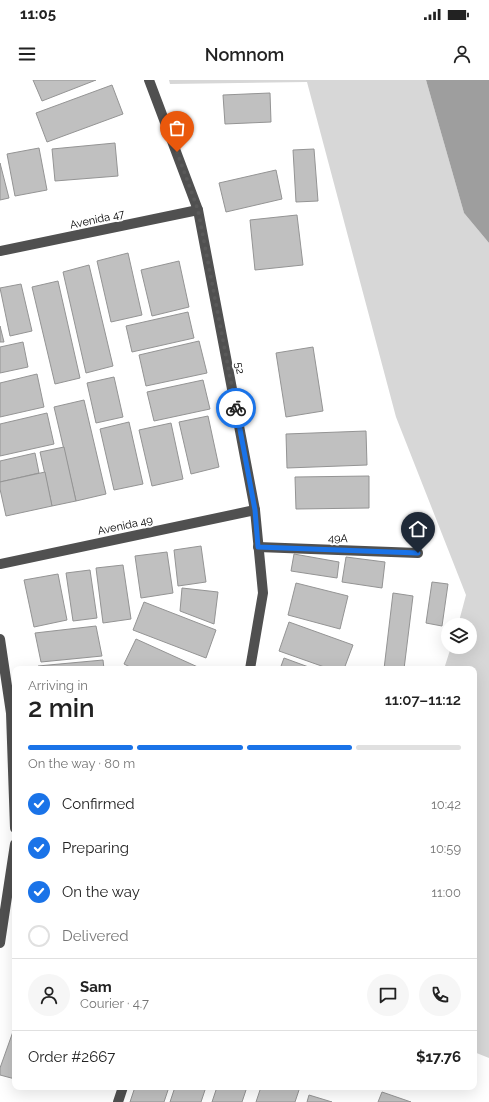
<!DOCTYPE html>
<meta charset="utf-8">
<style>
body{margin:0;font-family:Raleway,sans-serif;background:#f6f6f6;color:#222;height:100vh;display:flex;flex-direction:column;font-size:15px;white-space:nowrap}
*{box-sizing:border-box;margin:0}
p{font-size:13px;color:#767676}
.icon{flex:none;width:22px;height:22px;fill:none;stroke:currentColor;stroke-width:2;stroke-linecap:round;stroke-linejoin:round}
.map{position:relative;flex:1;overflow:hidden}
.drawer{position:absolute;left:12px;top:586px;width:465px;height:424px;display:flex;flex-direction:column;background:#fff;border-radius:8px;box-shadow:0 4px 16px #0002}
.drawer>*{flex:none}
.controls{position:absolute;left:441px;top:538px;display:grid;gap:8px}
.controls a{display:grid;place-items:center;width:36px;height:36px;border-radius:50%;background:#fff;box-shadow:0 4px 16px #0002;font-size:20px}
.pin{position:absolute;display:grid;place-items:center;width:34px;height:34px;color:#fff;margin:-41px -17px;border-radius:50% 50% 50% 0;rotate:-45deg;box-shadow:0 0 4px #0007}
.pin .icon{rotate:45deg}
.courier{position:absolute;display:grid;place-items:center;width:40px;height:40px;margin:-20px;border:3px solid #1a73e8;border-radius:50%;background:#fff;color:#222;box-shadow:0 1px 5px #0007}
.head em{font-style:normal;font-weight:600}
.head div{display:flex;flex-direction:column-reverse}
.head{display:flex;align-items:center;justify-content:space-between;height:68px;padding:0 16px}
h1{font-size:26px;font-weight:600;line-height:30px}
.bar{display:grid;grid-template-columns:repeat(4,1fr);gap:6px 4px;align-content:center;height:48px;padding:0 16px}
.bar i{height:5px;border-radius:3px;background:#e0e0e0}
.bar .current{background:#1a73e8}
.bar p{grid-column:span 4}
.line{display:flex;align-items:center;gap:10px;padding:0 16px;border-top:1px solid #e0e0e0}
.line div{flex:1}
.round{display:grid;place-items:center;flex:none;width:42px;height:42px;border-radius:21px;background:#f6f6f6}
ol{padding:0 16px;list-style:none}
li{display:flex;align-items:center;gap:12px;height:44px}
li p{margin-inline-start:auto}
li .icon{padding:4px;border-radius:50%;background:#1a73e8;color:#fff;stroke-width:4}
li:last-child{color:#767676}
li i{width:22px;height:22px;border:2px solid #e0e0e0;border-radius:50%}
.status{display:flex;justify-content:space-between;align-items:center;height:28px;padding:0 20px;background:#fff;direction:ltr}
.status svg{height:11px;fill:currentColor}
header{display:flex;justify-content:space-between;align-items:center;height:52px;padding:0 16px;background:#fff;font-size:18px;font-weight:600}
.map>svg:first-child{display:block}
</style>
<div class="status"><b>11:05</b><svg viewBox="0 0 49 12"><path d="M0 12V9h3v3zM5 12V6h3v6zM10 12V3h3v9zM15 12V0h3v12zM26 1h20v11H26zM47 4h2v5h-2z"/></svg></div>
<header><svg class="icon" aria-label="menu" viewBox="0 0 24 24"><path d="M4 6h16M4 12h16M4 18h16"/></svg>Nomnom<svg class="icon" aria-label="person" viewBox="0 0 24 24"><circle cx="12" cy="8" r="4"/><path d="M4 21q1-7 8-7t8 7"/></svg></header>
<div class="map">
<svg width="489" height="1022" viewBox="0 0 489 1022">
<rect width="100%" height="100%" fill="#fff"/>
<polygon fill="#d7d7d7" points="169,0 426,0 464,133 489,163 489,978 474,972 474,589 444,589 451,567 470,567 470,545 458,545 466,515 396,337 307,2 170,4"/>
<polygon fill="#9e9e9e" points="426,0 489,0 489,163 464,133"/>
<g fill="#c0c0c0" stroke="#949494">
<polygon points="33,0 96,0 42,21"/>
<polygon points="112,5 123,34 47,62 36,33"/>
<polygon points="270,13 271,42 225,44 223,15"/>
<polygon points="115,63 118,96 55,101 52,69"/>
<polygon points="39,68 47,110 15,116 7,74"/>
<polygon points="314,69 318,121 296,122 293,70"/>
<polygon points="0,83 9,118 0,120"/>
<polygon points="276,90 282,119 226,132 219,103"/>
<polygon points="297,135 303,185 255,190 250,140"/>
<polygon points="128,173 142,235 111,242 97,181"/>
<polygon points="179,181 189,227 152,236 141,190"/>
<polygon points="89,185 113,286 86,293 63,192"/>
<polygon points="58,201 80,298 55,304 32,207"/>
<polygon points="21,204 32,251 10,256 0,208"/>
<polygon points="188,232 194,258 132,272 126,246"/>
<polygon points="0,246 4,262 0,262"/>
<polygon points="199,261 207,293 146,306 139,275"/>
<polygon points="23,262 28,287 0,293 0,267"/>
<polygon points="313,267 323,331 286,337 276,273"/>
<polygon points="37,294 44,327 0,337 0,303"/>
<polygon points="114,297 123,337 96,343 87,303"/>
<polygon points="203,300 210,329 154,341 147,312"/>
<polygon points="84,320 106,414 76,421 54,327"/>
<polygon points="47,333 54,364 0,376 0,344"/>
<polygon points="208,336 219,387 191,394 179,342"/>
<polygon points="129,342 143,404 114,410 100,349"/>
<polygon points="171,343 183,399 152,406 139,350"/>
<polygon points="366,351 367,385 287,388 286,354"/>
<polygon points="64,367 76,421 52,426 40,372"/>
<polygon points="35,373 39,393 0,402 0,381"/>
<polygon points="45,392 52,426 6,436 0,409 0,402"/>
<polygon points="369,396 369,428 296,429 295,397"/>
<polygon points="201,466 206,502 178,506 174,470"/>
<polygon points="167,472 173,513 141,518 135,476"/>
<polygon points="294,474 339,482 337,498 291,491"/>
<polygon points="346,477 385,482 382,508 342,502"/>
<polygon points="123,485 131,539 103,543 96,488"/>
<polygon points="90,490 97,538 73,541 66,493"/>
<polygon points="58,494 67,540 34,547 24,500"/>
<polygon points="432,502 448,504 442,546 426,543"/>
<polygon points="296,503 348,516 340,549 288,535"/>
<polygon points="182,508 218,512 214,544 180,531"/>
<polygon points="393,513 413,516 404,589 384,589"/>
<polygon points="144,522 216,550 206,578 133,550"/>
<polygon points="289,542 353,565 344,589 330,589 279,571"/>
<polygon points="96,546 102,576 41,582 35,553"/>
<polygon points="136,559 200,588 200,589 134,589 124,584"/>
<polygon points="284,578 314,589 280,589"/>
<polygon points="103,580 104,589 38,589 38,586"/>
<polygon points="15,946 15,999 0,995 0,988"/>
<polygon points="135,1007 169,1007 164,1022 130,1022"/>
<polygon points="175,1007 206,1007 201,1022 170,1022"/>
<polygon points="217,1007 247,1007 242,1022 212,1022"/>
<polygon points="261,1007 300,1007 295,1022 256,1022"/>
<polygon points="382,1012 411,1022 378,1022"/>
<polygon points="309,1015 332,1022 307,1022"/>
</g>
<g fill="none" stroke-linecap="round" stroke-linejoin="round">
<g stroke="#505050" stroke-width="10">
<polyline points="149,0 198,130 255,430 263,513 250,589"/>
<polyline points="0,171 198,130"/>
<polyline points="258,467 418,473"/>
<polyline points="0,484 255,430"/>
<polyline points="0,559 11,633 15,748"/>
<polyline points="0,863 15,764"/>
<polyline points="118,1022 123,1007"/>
</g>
</g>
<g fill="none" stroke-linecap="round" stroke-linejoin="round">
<polyline stroke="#595959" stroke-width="4" stroke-dasharray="0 7.2" points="177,72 198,130 236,328"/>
<polyline stroke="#1a73e8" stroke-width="5" points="236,328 255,430 258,467 418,473"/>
</g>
<g text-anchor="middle" stroke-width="4" stroke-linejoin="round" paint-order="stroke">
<g font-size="11" fill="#000" stroke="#fff">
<text transform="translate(97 139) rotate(-12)" y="4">Avenida 47</text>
<text transform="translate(240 288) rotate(79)" y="4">52</text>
<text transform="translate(125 445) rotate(-12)" y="4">Avenida 49</text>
<text transform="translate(338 458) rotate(2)" y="4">49A</text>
</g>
</g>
</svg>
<div class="controls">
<a><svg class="icon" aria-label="layers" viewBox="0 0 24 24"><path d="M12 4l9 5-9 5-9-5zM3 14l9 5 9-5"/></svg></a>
</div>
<div class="pin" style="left:177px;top:72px;background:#ea580c"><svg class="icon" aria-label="bag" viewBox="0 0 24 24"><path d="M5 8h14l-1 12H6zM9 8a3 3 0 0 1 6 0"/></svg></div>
<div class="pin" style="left:418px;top:473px;background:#1f2937"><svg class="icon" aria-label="home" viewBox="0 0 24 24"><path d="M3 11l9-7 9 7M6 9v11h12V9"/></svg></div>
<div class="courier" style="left:236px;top:328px"><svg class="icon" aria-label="bike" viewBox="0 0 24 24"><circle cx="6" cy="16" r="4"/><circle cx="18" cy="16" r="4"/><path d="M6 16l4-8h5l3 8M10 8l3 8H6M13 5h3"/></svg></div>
<section class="drawer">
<div class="head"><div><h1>2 min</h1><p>Arriving in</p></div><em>11:07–11:12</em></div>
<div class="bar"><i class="current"></i><i class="current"></i><i class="current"></i><i></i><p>On the way · 80 m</p></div>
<ol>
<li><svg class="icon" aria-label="check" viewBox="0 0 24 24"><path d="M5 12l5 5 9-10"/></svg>Confirmed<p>10:42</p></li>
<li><svg class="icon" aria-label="check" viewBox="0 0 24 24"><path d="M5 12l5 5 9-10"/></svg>Preparing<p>10:59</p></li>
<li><svg class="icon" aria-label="check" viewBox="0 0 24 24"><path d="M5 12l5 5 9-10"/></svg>On the way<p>11:00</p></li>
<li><i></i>Delivered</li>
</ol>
<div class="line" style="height:72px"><a class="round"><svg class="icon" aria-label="person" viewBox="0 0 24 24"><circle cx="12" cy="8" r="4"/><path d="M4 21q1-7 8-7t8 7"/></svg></a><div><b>Sam</b><p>Courier · 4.7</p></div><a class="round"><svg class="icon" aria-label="chat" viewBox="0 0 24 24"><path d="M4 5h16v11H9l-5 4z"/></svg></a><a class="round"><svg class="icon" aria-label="phone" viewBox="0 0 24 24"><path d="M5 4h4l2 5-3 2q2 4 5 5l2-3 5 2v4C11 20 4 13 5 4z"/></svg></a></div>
<div class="line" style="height:52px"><div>Order #2667</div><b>$17.76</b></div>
</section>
</div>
